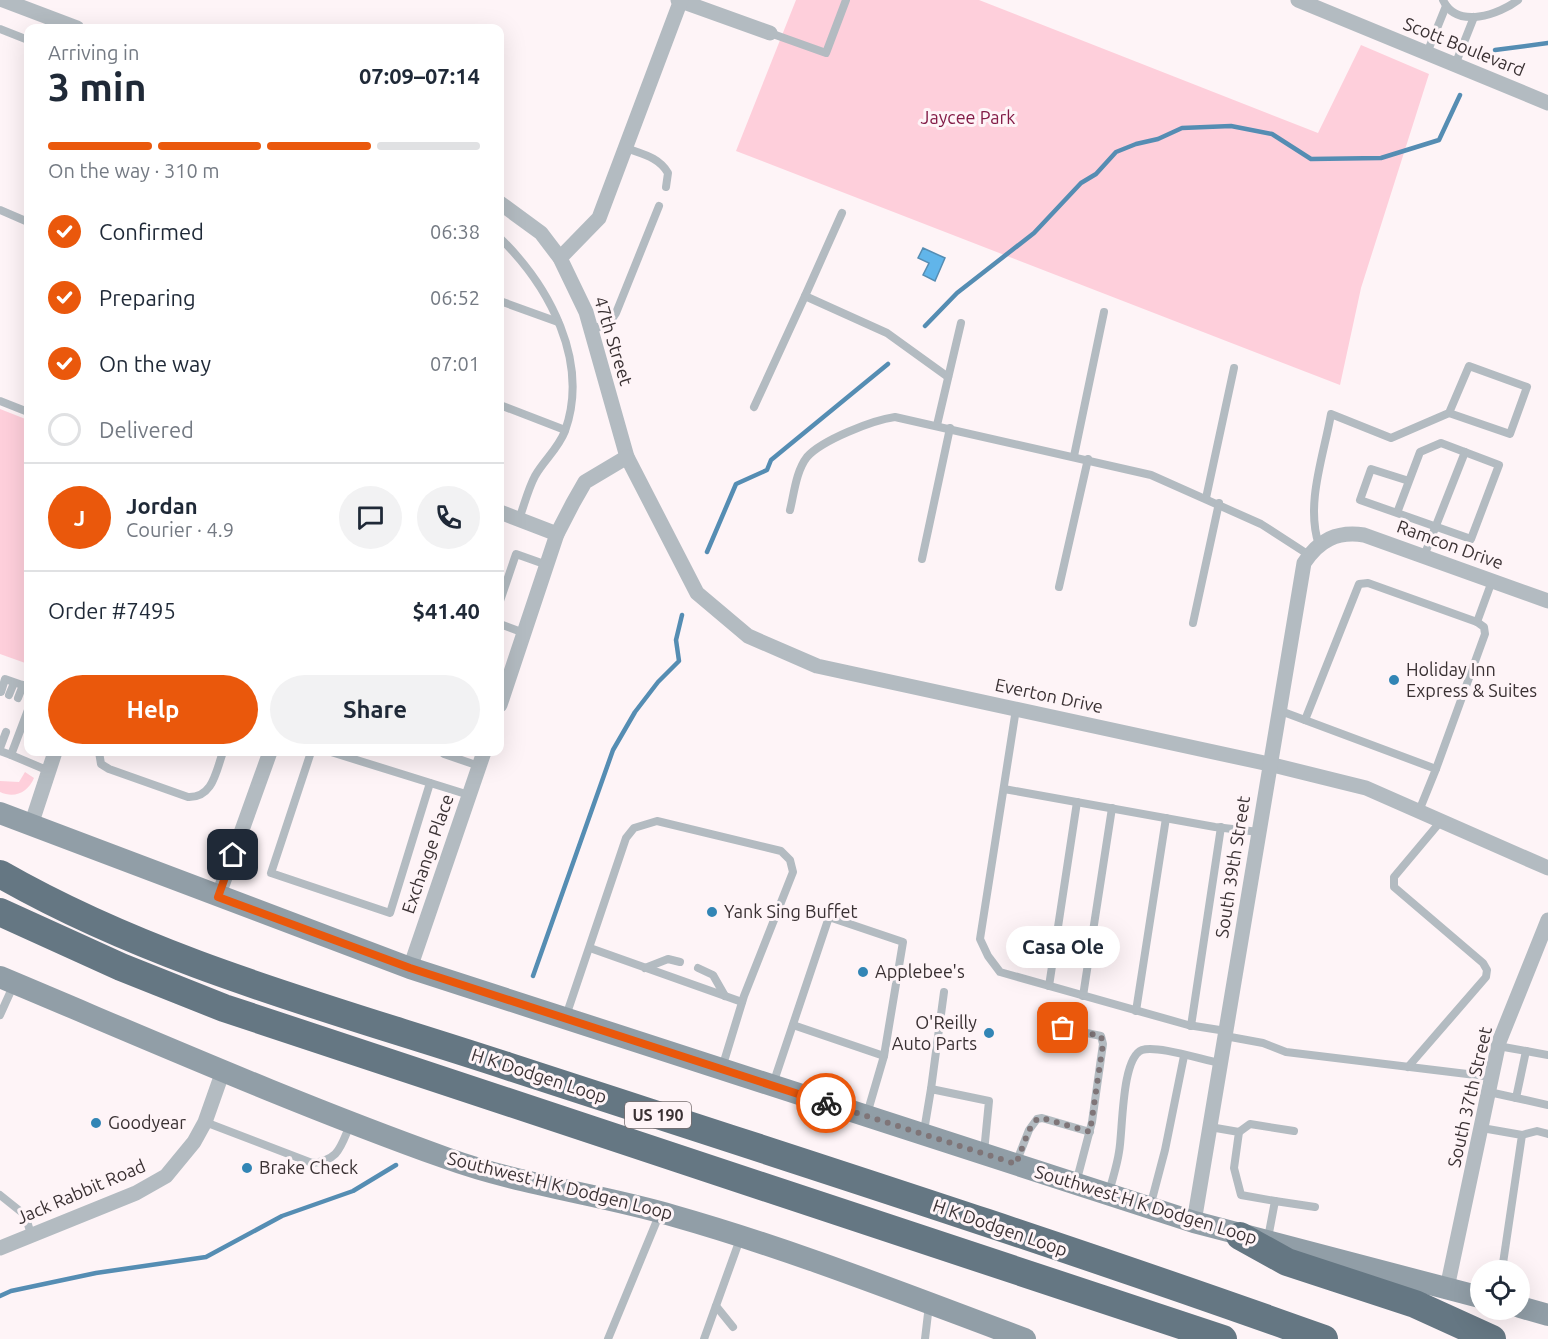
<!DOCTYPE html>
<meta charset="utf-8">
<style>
body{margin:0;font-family:Ubuntu,sans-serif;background:#f2f2f3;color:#1f2937;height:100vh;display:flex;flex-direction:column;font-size:22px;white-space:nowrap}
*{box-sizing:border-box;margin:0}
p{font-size:20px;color:#747a83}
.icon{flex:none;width:33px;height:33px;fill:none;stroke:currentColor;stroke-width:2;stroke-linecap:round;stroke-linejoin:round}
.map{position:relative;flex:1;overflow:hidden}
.details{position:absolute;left:24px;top:24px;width:480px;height:732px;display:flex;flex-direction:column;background:#fff;border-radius:12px;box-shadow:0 6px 24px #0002}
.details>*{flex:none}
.controls{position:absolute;left:1470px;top:1260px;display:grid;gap:12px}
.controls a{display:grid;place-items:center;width:60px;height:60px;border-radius:50%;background:#fff;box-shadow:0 6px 24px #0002;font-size:30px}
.pin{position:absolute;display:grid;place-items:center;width:51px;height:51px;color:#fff;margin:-26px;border-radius:12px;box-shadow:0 3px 9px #0006}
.courier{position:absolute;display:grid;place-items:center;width:60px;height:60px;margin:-30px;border:4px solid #ea580c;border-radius:50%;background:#fff;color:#222;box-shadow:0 2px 8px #0007}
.bubble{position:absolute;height:42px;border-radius:21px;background:#fff;box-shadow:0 6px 24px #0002;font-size:20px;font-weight:700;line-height:42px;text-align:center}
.headline em{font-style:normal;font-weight:700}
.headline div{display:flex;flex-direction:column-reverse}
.headline{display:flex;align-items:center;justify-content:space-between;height:102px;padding:0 24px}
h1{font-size:39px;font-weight:700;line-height:45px}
.bar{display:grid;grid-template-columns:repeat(4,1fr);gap:9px 6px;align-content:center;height:72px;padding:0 24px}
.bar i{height:8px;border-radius:4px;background:#e0e1e3}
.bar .selected{background:#ea580c}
.bar p{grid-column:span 4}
.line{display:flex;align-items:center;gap:15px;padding:0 24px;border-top:2px solid #e0e1e3}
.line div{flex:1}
.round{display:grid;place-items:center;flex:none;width:63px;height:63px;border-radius:32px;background:#f2f2f3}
ol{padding:0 24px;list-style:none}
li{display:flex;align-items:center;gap:18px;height:66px}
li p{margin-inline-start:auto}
li .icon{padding:6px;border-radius:50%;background:#ea580c;color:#fff;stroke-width:4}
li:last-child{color:#747a83}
li i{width:33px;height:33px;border:3px solid #e0e1e3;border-radius:50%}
.primary-button{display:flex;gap:12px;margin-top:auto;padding:12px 24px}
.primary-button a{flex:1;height:69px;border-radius:36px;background:#ea580c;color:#fff;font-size:24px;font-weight:700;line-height:69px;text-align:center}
.primary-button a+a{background:#f2f2f3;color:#1f2937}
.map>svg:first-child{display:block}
</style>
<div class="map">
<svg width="1548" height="1339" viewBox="0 0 1548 1339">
<rect width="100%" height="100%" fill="#fef4f7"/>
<g fill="#fecfdb">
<polygon points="796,0 979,0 1318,133 1361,45 1429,74 1361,288 1340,385 736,151"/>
<polygon points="0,409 28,420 28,664 0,654"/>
<path d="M 25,772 L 34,778 C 28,792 15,799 0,792 L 0,781 L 19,782 Z"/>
</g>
<polygon fill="#61b5ea" stroke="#558db3" stroke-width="1.5" points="923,248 945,258 935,281 923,275 929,263 918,258"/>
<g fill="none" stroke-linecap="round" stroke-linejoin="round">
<g stroke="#558db3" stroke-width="4.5">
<polyline points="1495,50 1548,43"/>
<polyline points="925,326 957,293 1034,233 1081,183 1096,174 1116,152 1136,144 1158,139 1182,128 1231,126 1272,134 1311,159 1381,158 1439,140 1460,95"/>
<polyline points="707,552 736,484 767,470 771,460 888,364"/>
<polyline points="533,976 613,750 635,712 658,682 679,661 676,640 682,615"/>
<polyline points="0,1296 11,1291 96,1273 206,1257 282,1216 353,1191 396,1165"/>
</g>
<g stroke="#b3bbc1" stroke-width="8">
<path d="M 1443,0 C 1457,30 1500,14 1518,0"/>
<polyline points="0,29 28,40"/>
<polyline points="770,33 826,53 846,0"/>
<polyline points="1427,53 1446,6"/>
<polyline points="1455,65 1474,17"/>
<path d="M 626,148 C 642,154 659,157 668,173 L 666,187"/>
<polyline points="0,210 28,222"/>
<polyline points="842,213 805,296 887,333 948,377"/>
<path d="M 500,238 C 549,286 590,361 565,431 C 558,449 544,460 535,476 C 528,489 524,506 519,519"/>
<polyline points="500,301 558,322"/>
<polyline points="592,331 612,319 616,313 659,206"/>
<polyline points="0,401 28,412"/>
<polyline points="500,405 565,430"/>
<polyline points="754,407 805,296"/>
<polyline points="937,425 961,323"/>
<polyline points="1074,456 1104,312"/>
<polyline points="1206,498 1234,368"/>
<path d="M 790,510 C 794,494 796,471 807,457 C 822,440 873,420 895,417 L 1151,475 L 1261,524 L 1309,555"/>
<polyline points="1397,513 1420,452 1441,443 1499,465 1471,539 1360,500 1371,469 1409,481"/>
<path d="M 1319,545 C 1305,504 1324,455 1331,414 L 1391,438 L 1449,413 L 1469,366 L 1527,387 L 1510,434 L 1449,413"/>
<polyline points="1424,556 1465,452"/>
<polyline points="922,559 950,428"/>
<polyline points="1059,587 1088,459"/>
<polyline points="500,601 516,554 547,565"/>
<polyline points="1477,622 1492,581"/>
<polyline points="1193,623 1219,503"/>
<polyline points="500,624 524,633"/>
<polyline points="1,692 5,679 28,687"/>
<polyline points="9,695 14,683"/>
<polyline points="18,698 23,685"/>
<polyline points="1016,709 980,939 988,956 1000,972 1188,1025 1226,1031"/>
<polyline points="1278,710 1436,769 1419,811"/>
<polyline points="1305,720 1359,584 1368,583 1477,622 1484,627 1485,634 1436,769"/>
<polyline points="0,748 6,732"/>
<polyline points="0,751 11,755 28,710"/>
<path d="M 99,752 L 101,764 L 109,769 L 188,797 C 213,798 216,771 223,752"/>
<polyline points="311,752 271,873 390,913 430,783"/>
<polyline points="331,752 469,795"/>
<polyline points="445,752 444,754 479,766"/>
<polyline points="11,755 49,771"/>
<polyline points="1004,789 1215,827 1259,832"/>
<polyline points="590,948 742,1002"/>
<polyline points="645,968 668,959 680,962"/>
<polyline points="698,968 713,975 725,996"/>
<polyline points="1049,986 1077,802"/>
<polyline points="1083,996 1112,808"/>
<polyline points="1136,1011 1166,818"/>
<polyline points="0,1015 14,984"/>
<polyline points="566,1016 626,838 634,828 657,821 781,851 790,860 793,872 744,996 722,1068"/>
<polyline points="1044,1024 1101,1036 1103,1044 1092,1122 1076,1183"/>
<polyline points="793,1025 884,1056"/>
<polyline points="1191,1026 1221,827"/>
<polyline points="1225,1036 1263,1043 1286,1052 1492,1077"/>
<polyline points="1498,1046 1548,1055"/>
<polyline points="1408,1067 1486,977 1487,970 1483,963 1394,887 1394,877 1441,821"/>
<polyline points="773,1084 829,917 903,942 884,1056 867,1114"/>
<polyline points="931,1089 944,992"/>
<polyline points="1489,1092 1548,1105"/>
<polyline points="1516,1098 1526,1051"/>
<path d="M 205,1122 L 312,1163 C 339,1160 340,1148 350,1125"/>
<polyline points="1210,1127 1239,1132 1234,1168 1241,1195 1275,1201"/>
<polyline points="1482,1128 1522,1135 1502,1270"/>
<polyline points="924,1131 931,1089 989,1101 984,1152"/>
<polyline points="1239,1132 1250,1124 1294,1131"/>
<polyline points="1522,1135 1537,1131 1548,1134"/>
<polyline points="1016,1163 1029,1130 1037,1119 1042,1118 1090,1132"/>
<path d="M 1109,1193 C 1112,1180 1117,1166 1119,1152 C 1123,1132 1121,1058 1142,1050 C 1157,1045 1203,1060 1220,1063"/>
<polyline points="0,1195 25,1215 31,1234"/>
<polyline points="1150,1207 1165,1150 1184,1056"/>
<polyline points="1268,1238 1275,1201 1315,1207"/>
<polyline points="716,1306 733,1327"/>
<polyline points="608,1339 660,1213"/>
<polyline points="704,1339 740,1239"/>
<polyline points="925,1339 929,1305"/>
</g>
<g stroke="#b3bbc1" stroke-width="15">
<polyline points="3,0 77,28"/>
<polyline points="678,0 770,33"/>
<polyline points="1298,0 1548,103"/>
<polyline points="500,203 541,233 560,258 586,312 627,457 697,593 748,636 817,666 1269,764 1366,788 1548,868"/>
<polyline points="560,258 599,218 681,0"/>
<polyline points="500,512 557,534"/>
<polyline points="500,705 557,534 573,503 585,482 627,457"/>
<polyline points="31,825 55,752"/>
<polyline points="218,897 270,752"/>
<polyline points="410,968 484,752"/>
<path d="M 1194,1222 L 1304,563 C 1319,540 1337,531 1364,535 L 1548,601"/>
<polyline points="0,1248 136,1193 166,1176 194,1142 205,1122 223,1071"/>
<polyline points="1447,1288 1499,1042 1548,920"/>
</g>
<g stroke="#919ea7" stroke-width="22">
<polyline points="0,813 410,968 1194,1222 1480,1297"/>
<path d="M 0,977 C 148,1039 295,1104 446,1158 C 520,1185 599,1194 674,1216 C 794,1250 909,1296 1025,1339"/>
<polyline points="1520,1307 1548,1315"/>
</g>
<g stroke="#657783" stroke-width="28">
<path d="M 0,874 C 157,964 337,1010 507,1066 C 780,1155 1054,1242 1324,1339"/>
<polyline points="0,912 121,967 224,1008 1223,1339"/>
<polyline points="1240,1236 1287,1262 1415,1304 1492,1339"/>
</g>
</g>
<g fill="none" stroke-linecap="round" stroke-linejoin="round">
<polyline stroke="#7f7578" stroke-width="6" stroke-dasharray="0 10.8" points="826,1103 1016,1164 1029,1130 1037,1119 1042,1118 1090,1132 1103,1044 1101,1036 1063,1028"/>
<polyline stroke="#ea580c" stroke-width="8" points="233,855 218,897 410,968 826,1103"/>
</g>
<g fill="#3285b5" stroke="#fef4f7" stroke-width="2">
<circle cx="1394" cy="680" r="6"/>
<circle cx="712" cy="912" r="6"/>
<circle cx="863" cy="972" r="6"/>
<circle cx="989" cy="1033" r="6"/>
<circle cx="96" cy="1123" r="6"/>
<circle cx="247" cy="1168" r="6"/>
</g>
<g text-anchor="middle" stroke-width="6" stroke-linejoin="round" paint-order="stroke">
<rect fill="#fef4f7" stroke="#756c6e" stroke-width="1.5" x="625" y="1102" width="66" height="26" rx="4.5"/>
<g font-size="16" font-weight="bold" fill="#3a3133">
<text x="658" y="1121">US 190</text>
</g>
<g font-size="18" fill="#3a3133" stroke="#fef4f7">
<text transform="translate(1464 47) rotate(22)" y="6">Scott Boulevard</text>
<text transform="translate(613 341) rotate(73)" y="6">47th Street</text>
<text transform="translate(1450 545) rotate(20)" y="6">Ramcon Drive</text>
<text transform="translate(1049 696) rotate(12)" y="6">Everton Drive</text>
<text transform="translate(428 854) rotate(-71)" y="6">Exchange Place</text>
<text transform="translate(1233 867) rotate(-81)" y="6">South 39th Street</text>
<text transform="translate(539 1076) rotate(18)" y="6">H K Dodgen Loop</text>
<text transform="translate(1470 1097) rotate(-77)" y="6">South 37th Street</text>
<text transform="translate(560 1186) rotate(14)" y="6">Southwest H K Dodgen Loop</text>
<text transform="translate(81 1192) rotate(-23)" y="6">Jack Rabbit Road</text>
<text transform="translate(1146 1205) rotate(17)" y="6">Southwest H K Dodgen Loop</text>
<text transform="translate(1000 1228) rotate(19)" y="6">H K Dodgen Loop</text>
</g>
<g font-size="18" fill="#831c47" stroke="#fef4f7">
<text x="968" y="124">Jaycee Park</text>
</g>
<g font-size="18" fill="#3a3133" stroke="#fef4f7" text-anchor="start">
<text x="1406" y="676">Holiday Inn<tspan x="1406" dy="21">Express &amp; Suites</tspan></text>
<text x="724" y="918">Yank Sing Buffet</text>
<text x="875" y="978">Applebee's</text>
<text x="977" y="1029" text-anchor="end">O'Reilly<tspan x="977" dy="21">Auto Parts</tspan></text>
<text x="108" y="1129">Goodyear</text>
<text x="259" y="1174">Brake Check</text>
</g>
</g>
</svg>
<div class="controls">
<a><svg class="icon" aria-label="locate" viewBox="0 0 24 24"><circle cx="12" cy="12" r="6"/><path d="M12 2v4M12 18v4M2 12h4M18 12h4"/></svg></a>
</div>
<div class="pin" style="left:1063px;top:1028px;background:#ea580c"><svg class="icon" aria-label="bag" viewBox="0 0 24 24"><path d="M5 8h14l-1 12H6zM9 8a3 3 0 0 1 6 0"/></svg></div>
<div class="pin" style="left:233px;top:855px;background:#1f2937"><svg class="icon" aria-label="home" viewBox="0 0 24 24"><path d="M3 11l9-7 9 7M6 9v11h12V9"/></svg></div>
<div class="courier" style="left:826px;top:1103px"><svg class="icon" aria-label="bike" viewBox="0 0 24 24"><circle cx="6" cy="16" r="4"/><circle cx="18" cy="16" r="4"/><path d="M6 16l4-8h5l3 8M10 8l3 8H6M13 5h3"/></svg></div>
<div class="bubble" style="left:1006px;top:926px;width:114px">Casa Ole</div>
<section class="details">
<div class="headline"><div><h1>3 min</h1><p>Arriving in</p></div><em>07:09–07:14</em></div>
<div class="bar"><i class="selected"></i><i class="selected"></i><i class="selected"></i><i></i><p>On the way · 310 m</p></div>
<ol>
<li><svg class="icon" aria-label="check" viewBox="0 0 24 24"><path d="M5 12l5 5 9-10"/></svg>Confirmed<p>06:38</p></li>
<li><svg class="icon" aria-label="check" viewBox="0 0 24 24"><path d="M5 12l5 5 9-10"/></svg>Preparing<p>06:52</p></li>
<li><svg class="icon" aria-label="check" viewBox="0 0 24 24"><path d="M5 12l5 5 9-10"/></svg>On the way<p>07:01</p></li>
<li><i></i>Delivered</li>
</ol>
<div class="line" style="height:108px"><b class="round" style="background:#ea580c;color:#fff">J</b><div><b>Jordan</b><p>Courier · 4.9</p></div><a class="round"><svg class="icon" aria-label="chat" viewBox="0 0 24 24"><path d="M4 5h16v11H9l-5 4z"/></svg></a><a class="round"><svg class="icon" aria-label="phone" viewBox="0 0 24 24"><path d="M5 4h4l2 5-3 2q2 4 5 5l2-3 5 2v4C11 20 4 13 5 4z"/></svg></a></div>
<div class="line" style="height:78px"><div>Order #7495</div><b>$41.40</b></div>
<div class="primary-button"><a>Help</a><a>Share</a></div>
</section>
</div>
